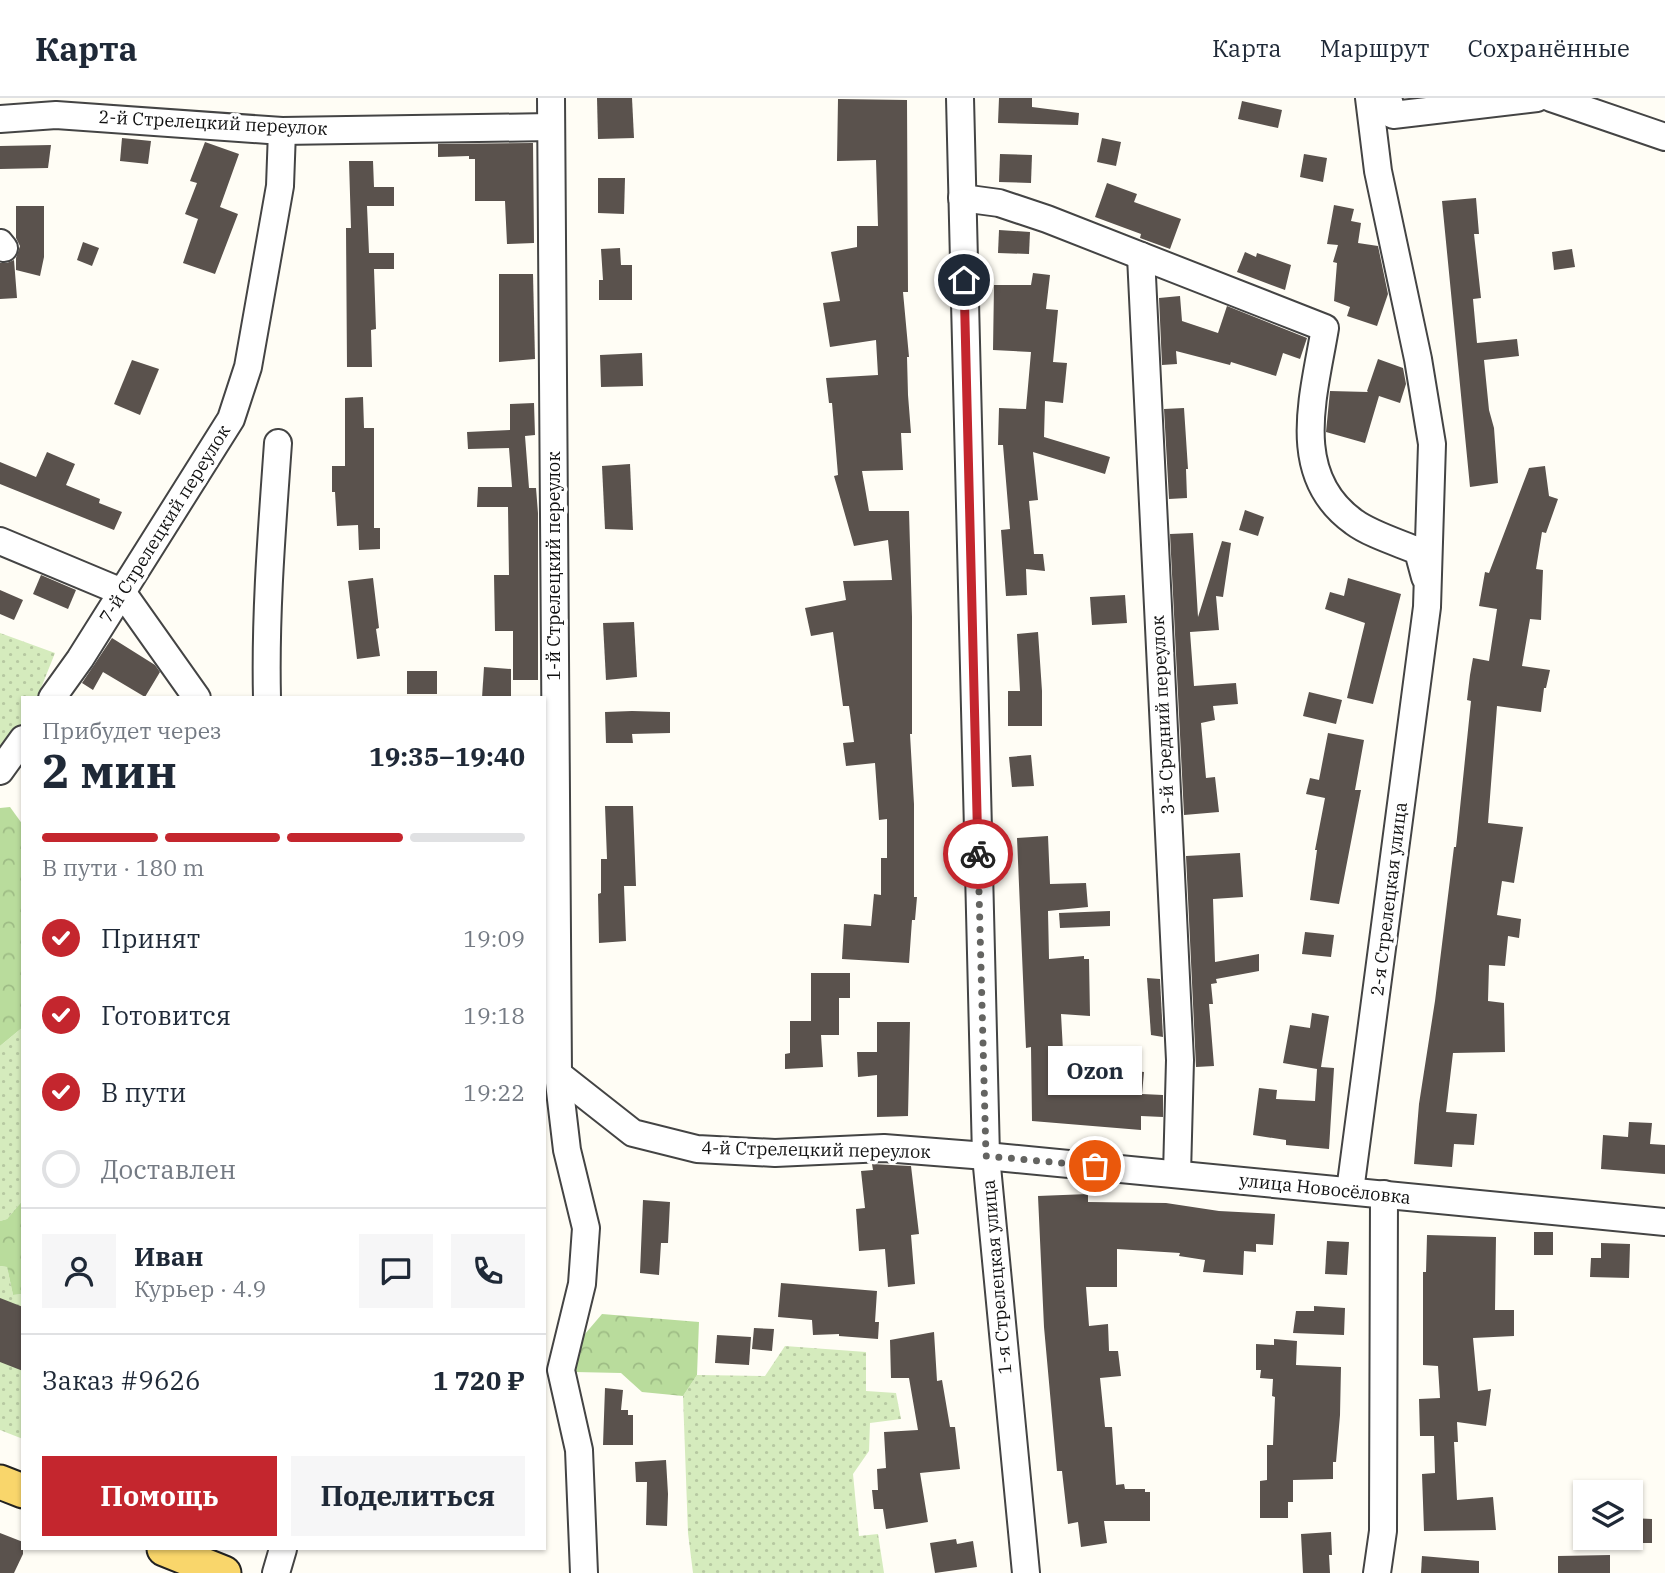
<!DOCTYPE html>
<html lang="ru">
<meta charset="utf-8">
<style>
body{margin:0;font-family:"IBM Plex Serif",serif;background:#f6f6f7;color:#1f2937;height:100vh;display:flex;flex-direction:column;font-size:26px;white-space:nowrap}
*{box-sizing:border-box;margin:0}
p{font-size:23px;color:#747a83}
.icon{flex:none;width:38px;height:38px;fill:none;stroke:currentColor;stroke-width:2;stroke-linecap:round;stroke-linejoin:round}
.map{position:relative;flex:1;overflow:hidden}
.panel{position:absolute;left:21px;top:598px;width:525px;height:854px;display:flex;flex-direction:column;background:#fff;border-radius:0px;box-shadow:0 2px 5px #0004}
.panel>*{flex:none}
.buttons{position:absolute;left:1573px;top:1382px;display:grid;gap:14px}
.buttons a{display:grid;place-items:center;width:70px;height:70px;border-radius:0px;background:#fff;box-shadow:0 2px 5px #0004;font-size:35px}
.pin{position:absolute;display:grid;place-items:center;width:60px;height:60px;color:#fff;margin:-30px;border:4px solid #fff;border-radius:50%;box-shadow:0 2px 7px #0007}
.courier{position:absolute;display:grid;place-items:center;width:70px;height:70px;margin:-35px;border:5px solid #c4262e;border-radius:50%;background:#fff;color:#222;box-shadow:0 2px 9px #0007}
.bubble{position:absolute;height:49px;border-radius:0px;background:#fff;box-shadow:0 2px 5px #0004;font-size:23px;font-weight:800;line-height:49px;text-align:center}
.head em{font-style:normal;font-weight:800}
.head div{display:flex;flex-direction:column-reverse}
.head{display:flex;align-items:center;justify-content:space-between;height:119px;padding:0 21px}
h1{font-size:46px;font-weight:800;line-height:52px}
.bar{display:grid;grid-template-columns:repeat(4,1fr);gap:10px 7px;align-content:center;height:84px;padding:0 21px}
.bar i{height:9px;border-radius:5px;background:#e0e1e3}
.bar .on{background:#c4262e}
.bar p{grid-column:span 4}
.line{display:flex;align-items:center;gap:18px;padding:0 21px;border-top:2px solid #e0e1e3}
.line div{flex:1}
.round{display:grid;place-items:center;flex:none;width:74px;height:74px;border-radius:0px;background:#f6f6f7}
ol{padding:0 21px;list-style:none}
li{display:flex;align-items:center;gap:21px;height:77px}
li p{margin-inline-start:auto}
li .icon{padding:7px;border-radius:50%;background:#c4262e;color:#fff;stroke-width:4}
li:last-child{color:#747a83}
li i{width:38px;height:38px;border:4px solid #e0e1e3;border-radius:50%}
.button{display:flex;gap:14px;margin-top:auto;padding:14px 21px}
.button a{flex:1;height:80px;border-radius:0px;background:#c4262e;color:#fff;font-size:28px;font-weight:800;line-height:80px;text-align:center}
.button a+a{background:#f6f6f7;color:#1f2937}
header{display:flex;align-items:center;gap:42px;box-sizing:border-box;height:98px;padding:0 35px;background:#fff;border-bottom:2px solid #e0e1e3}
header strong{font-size:33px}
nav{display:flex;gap:38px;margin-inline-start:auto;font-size:24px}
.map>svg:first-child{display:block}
</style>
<header>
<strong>Карта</strong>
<nav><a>Карта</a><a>Маршрут</a><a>Сохранённые</a></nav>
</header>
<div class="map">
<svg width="1665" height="1475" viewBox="0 0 1665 1475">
<defs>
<pattern id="grass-dots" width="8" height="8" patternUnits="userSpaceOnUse" patternTransform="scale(1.75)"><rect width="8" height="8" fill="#d5ebbd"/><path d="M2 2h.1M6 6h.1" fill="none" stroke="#b6c8a1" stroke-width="1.8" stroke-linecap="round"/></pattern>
<pattern id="forest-crowns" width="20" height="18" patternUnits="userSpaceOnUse" patternTransform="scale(1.75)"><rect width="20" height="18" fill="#b9dc9c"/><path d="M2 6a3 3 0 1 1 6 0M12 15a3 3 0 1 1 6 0" fill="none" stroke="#9ebc85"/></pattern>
</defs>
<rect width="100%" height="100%" fill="#fffdf5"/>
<g fill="url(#grass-dots)">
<polygon points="0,535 55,555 37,600 23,600 23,626 0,656"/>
<polygon points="23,929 23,1102 7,1121 0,1123 0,948"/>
<polygon points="0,1168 7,1169 13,1197 23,1196 23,1341 0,1332"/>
<polygon points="785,1248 866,1254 866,1293 896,1295 901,1321 870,1325 869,1353 853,1376 859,1438 878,1436 884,1475 693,1475 688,1435 683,1298 697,1277 765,1278"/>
</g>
<g fill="url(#forest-crowns)">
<polygon points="10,709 23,727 23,929 0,948 0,710"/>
<polygon points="23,1102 23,1196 13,1197 7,1169 0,1168 0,1123 7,1121"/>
<polygon points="602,1216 699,1224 697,1277 683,1298 642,1294 621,1275 575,1274 579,1243"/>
</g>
<g fill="#5a524d">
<polygon points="597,0 632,0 634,40 598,41"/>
<polygon points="999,0 1032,0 1032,9 1079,15 1078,27 998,25"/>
<polygon points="838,1 907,2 908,194 903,194 909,259 907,259 908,297 911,335 901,335 903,372 862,373 869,413 909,413 912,519 912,636 910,636 914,706 914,799 917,799 915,822 912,822 909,865 842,861 844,826 871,828 874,796 881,797 881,760 887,760 887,721 879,722 875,665 846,668 843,645 854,644 849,608 843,608 833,534 811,538 805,510 846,502 843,483 892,482 888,442 854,448 834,378 838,377 832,305 829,305 826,280 878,277 876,242 830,249 823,205 840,203 831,154 857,149 857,128 878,128 876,62 837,63"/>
<polygon points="1242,3 1282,12 1278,30 1238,21"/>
<polygon points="122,40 151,43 148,66 120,63"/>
<polygon points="1102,40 1121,44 1116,68 1097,64"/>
<polygon points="205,44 239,56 220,109 238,116 215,176 183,165 198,121 185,116 197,85 190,83"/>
<polygon points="533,45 534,145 507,146 505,103 475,103 475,61 469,61 469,58 438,59 438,46"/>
<polygon points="51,47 48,70 0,71 0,48"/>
<polygon points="1000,56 1032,57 1031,85 999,84"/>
<polygon points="1304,56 1327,60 1323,84 1300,79"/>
<polygon points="349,63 373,63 374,89 394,89 394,108 367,108 369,155 394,155 394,171 374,171 376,231 371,232 372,269 347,269 346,130 351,130"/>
<polygon points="598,80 625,80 624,116 598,115"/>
<polygon points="1107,85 1137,96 1134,104 1181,121 1170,151 1140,140 1141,136 1095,119"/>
<polygon points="1476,100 1479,136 1474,136 1481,200 1473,201 1477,245 1517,241 1519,258 1484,262 1489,312 1494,330 1498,385 1470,389 1442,103"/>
<polygon points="1334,107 1354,111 1351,123 1361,125 1358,145 1378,148 1388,196 1377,228 1347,218 1350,209 1334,203 1337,165 1333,164 1338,147 1327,146"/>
<polygon points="16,108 44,108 44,159 40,178 16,172 16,160 20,148 16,140"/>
<polygon points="999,132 1030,134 1029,156 998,155"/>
<polygon points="83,144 99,150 92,168 77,162"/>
<polygon points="620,150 621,167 632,167 632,202 599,202 599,182 603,182 601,151"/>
<polygon points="1572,151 1575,169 1554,172 1552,154"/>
<polygon points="1245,154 1256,159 1257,155 1291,167 1285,192 1237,174"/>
<polygon points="14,162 17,200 0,201 0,165 7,165"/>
<polygon points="1033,175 1050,177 1046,211 1058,212 1053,264 1067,265 1063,305 1045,303 1044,339 1110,359 1105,376 1033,354 1038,402 1029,403 1034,456 1043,456 1045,473 1026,471 1027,497 1006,498 1001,432 1010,431 1003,347 998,347 999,310 1026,311 1031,254 993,252 994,187 1031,187"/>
<polygon points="499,176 533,176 535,261 499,264"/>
<polygon points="1180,198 1182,223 1218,235 1227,208 1307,240 1300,261 1283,255 1276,278 1231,264 1230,267 1176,253 1177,266 1162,267 1159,200"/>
<polygon points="642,255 643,288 601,289 600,257"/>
<polygon points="1378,261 1403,270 1406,286 1400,305 1379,298 1365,345 1326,334 1330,293 1368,294 1367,293"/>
<polygon points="132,262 159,271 140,317 114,306"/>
<polygon points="363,299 364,330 374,330 374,430 380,430 380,451 359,452 358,427 337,428 335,394 332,394 332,368 345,368 345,300"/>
<polygon points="534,305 535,337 525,338 529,390 536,390 538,415 538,582 513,582 513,533 495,533 494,477 509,477 508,409 477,409 478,389 512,389 509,350 468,351 467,334 510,332 510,306"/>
<polygon points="1184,310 1188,371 1186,371 1187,400 1169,401 1164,311"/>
<polygon points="47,354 75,366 66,387 100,401 99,405 122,414 114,432 0,386 0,364 36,379"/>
<polygon points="630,366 633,432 605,431 602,368"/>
<polygon points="1545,368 1549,398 1558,401 1546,435 1542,434 1536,471 1543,472 1541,522 1530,521 1522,568 1550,572 1546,590 1544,590 1541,614 1497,608 1488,725 1523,729 1514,785 1502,783 1497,817 1521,821 1519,840 1508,838 1505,868 1489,867 1488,903 1504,905 1505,954 1453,955 1446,1014 1477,1016 1474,1047 1454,1046 1452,1069 1414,1066 1419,1006 1435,903 1454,749 1456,749 1471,603 1467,602 1470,577 1473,560 1489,563 1497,511 1479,508 1485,474 1489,475 1529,370"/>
<polygon points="1245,412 1264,419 1258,438 1239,432"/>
<polygon points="1193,435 1198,519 1222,443 1231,445 1223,499 1216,498 1219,532 1190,534 1194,588 1236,585 1238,606 1213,608 1215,622 1201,625 1206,680 1215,679 1219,714 1184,717 1170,436"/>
<polygon points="41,477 76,492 68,511 33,496"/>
<polygon points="373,480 379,530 376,531 380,558 357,561 348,483"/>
<polygon points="1348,480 1401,496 1373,606 1347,600 1365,525 1325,511 1330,494 1344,498"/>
<polygon points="0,492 23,502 14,522 0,516"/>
<polygon points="1125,497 1127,525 1092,527 1090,499"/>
<polygon points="634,524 637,579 606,582 603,525"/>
<polygon points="1038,534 1042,593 1042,628 1008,628 1008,593 1020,593 1017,536"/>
<polygon points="112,540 155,567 160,574 145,599 103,574 93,592 82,585"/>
<polygon points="484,569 511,571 511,600 482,600"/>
<rect x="407" y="573" width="30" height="23"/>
<polygon points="1309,594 1342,602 1336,626 1303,618"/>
<polygon points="632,613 670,614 670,635 632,636 633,645 606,645 605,614"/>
<polygon points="1328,635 1364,642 1355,692 1361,692 1339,806 1310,802 1317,752 1315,752 1325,700 1306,696 1310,680 1319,682"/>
<polygon points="1031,657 1034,688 1012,689 1009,659"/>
<polygon points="605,708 633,708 636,788 624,788 626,843 599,845 598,796 601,795 601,761 607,761"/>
<polygon points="1048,738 1050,786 1086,785 1088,809 1048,813 1049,861 1084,858 1084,861 1089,861 1090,918 1061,916 1063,953 1094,956 1093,968 1144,974 1142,996 1163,997 1163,1019 1141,1018 1141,1032 1032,1023 1031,949 1026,950 1017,740"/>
<polygon points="1240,755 1243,799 1213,801 1215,864 1259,856 1259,873 1216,881 1217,885 1211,886 1213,906 1209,906 1214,968 1196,969 1186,758"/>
<polygon points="1110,813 1110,828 1060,830 1059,815"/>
<polygon points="1305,834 1334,837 1331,859 1302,856"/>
<polygon points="811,875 850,875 850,900 839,900 839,937 821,937 823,969 785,971 785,956 790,955 790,923 811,923"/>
<polygon points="1147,880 1160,881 1163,939 1151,937"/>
<polygon points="1312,915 1329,918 1321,969 1334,970 1329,1051 1286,1047 1286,1042 1253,1037 1259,990 1277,992 1276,1001 1315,1003 1317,971 1283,965 1290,927 1310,930"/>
<polygon points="877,924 910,924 908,1018 877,1019 877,977 858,979 857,954 877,954"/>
<polygon points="1629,1024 1652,1025 1650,1046 1665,1047 1665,1076 1601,1071 1603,1037 1628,1039"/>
<polygon points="872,1066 911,1068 919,1136 911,1137 915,1186 888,1189 885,1151 859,1153 856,1111 865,1110 861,1073 873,1072"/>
<polygon points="1088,1096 1088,1104 1166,1105 1219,1113 1275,1116 1273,1147 1256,1146 1256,1154 1244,1153 1243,1177 1203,1174 1205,1162 1179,1158 1180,1155 1117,1151 1117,1189 1086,1189 1089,1228 1108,1226 1109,1253 1118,1253 1121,1278 1100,1280 1105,1329 1112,1329 1116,1387 1124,1386 1125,1391 1145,1391 1145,1394 1150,1394 1150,1423 1104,1423 1107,1445 1081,1449 1078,1424 1068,1426 1062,1373 1057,1373 1044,1229 1038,1098"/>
<polygon points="643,1102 670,1104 668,1145 661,1145 659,1177 640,1175"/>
<rect x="1534" y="1134" width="19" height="23"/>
<polygon points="1427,1137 1496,1139 1495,1212 1514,1212 1514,1238 1473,1240 1478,1293 1491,1291 1486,1328 1457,1324 1458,1344 1454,1344 1457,1402 1493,1399 1496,1432 1424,1433 1422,1376 1435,1375 1434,1338 1420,1338 1419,1301 1440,1300 1438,1268 1423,1267 1423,1174 1426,1174"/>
<polygon points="1327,1143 1349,1144 1347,1177 1325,1176"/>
<polygon points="1601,1145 1630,1146 1629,1180 1590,1179 1591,1160 1601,1160"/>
<polygon points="781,1185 877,1193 875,1224 879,1224 878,1241 839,1238 839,1236 813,1237 812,1222 778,1219"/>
<polygon points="0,1200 23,1209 23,1273 0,1264"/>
<polygon points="1314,1208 1345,1210 1344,1237 1293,1235 1296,1213 1314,1213"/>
<polygon points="754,1230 774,1231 772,1253 752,1251"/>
<polygon points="934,1234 937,1283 942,1282 950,1329 955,1329 960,1371 920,1375 928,1424 886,1431 883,1411 874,1411 872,1392 878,1392 877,1371 886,1370 884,1334 918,1332 909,1280 891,1280 890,1242"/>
<polygon points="717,1237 751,1239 749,1267 715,1265"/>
<polygon points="1274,1241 1297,1243 1296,1267 1341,1269 1340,1317 1336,1364 1333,1364 1333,1381 1293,1382 1293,1404 1288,1404 1288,1420 1260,1420 1260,1383 1267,1382 1267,1347 1273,1347 1275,1299 1272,1298 1273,1281 1260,1280 1261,1272 1256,1272 1256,1246 1274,1247"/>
<polygon points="605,1290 623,1292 621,1312 628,1312 628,1317 633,1317 633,1347 603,1347"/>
<polygon points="666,1362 668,1396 667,1428 646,1427 647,1384 636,1384 635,1364"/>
<polygon points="1631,1420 1652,1421 1652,1445 1631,1445"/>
<polygon points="1331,1434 1332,1457 1329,1457 1330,1475 1303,1475 1301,1436"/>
<polygon points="0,1435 23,1444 23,1456 14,1475 0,1475"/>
<polygon points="956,1441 957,1446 973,1443 977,1469 935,1475 930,1445"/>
<polygon points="1610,1457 1610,1475 1558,1475 1558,1458"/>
<polygon points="1422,1458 1479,1463 1479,1475 1421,1475"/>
</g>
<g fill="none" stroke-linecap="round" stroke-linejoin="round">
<g stroke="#444" stroke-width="30">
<g id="minor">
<polyline points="551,0 558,976 567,1052 586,1130 582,1186 561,1272 579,1352 584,1475"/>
<polyline points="960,0 986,1058 1026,1475"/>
<polyline points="1388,0 1393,17 1537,0"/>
<polyline points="1551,0 1665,39"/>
<polyline points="0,21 56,17 282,33 551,29"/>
<path d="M 962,100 L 999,105 L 1047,121 L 1325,230 C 1314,297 1288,377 1354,424 C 1370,436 1399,445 1418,453 L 1425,479"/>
<polyline points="0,145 4,150"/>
<polyline points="1141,158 1180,962 1177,1076"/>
<polyline points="0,443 122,494 197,600"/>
<polyline points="52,600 80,561 231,321 248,269 280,88 282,33"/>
<path d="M 267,600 C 265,515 272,430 278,345"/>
<polyline points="0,673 23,641"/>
<polyline points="550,972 558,976 633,1035 697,1051 775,1055 884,1050 986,1058 1665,1124"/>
<polyline points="1350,1093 1427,509 1432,346 1418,261 1378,73 1369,0"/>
<polyline points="276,1475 283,1451"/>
<polyline points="1377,1475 1383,1433 1384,1096"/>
</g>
</g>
<g stroke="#222" stroke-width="37">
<g id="major">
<polyline points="0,1384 23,1393"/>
<polyline points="164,1451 224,1475"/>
</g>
</g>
<use href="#minor" stroke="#fff" stroke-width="26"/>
<use href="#major" stroke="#f9d66b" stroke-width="33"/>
</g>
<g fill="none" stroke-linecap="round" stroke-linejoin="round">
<polyline stroke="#646461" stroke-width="7" stroke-dasharray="0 12.6" points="978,756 986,1058 1095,1068"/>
<polyline stroke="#c4262e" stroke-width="9" points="964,182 978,756"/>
</g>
<g text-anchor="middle" stroke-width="7" stroke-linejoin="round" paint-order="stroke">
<g font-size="18" fill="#111" stroke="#fff">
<text transform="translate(213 25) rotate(3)" y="6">2-й Стрелецкий переулок</text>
<text transform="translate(165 426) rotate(-58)" y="6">7-й Стрелецкий переулок</text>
<text transform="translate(554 468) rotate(-90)" y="6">1-й Стрелецкий переулок</text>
<text transform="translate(1163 617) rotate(-93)" y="6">3-й Средний переулок</text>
<text transform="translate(1389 801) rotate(-83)" y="6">2-я Стрелецкая улица</text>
<text transform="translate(816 1052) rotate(1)" y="6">4-й Стрелецкий переулок</text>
<text transform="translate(1325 1091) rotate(6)" y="6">улица Новосёловка</text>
<text transform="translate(997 1179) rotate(-95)" y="6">1-я Стрелецкая улица</text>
</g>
</g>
</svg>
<div class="buttons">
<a><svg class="icon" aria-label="layers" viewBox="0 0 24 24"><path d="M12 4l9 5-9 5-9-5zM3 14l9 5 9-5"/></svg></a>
</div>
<div class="pin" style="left:1095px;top:1068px;background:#ea580c"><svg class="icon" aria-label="bag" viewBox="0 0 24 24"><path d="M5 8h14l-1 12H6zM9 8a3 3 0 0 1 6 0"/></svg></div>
<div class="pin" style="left:964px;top:182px;background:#1f2937"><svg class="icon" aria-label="home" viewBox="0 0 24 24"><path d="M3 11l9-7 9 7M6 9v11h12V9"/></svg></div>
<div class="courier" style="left:978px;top:756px"><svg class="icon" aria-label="bike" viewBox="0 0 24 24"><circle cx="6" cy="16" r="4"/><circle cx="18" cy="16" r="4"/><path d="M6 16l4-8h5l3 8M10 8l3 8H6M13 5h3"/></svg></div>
<div class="bubble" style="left:1048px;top:948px;width:94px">Ozon</div>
<section class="panel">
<div class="head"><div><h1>2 мин</h1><p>Прибудет через</p></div><em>19:35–19:40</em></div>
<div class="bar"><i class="on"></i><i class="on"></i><i class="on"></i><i></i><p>В пути · 180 m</p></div>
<ol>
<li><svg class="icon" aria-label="check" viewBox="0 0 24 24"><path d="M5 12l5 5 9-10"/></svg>Принят<p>19:09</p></li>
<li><svg class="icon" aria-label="check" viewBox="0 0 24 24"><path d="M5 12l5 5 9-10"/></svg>Готовится<p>19:18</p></li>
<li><svg class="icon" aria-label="check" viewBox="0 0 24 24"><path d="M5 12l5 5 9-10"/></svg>В пути<p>19:22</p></li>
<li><i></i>Доставлен</li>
</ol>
<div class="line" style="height:126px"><a class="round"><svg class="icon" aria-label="person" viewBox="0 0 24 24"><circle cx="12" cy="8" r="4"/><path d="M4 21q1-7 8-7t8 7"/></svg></a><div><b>Иван</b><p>Курьер · 4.9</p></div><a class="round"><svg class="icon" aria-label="chat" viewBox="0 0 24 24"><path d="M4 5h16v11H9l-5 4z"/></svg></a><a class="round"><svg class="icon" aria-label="phone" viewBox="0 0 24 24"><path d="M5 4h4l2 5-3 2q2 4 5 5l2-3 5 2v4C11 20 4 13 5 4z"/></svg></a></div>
<div class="line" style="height:91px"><div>Заказ #9626</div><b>1 720 ₽</b></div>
<div class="button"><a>Помощь</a><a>Поделиться</a></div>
</section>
</div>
